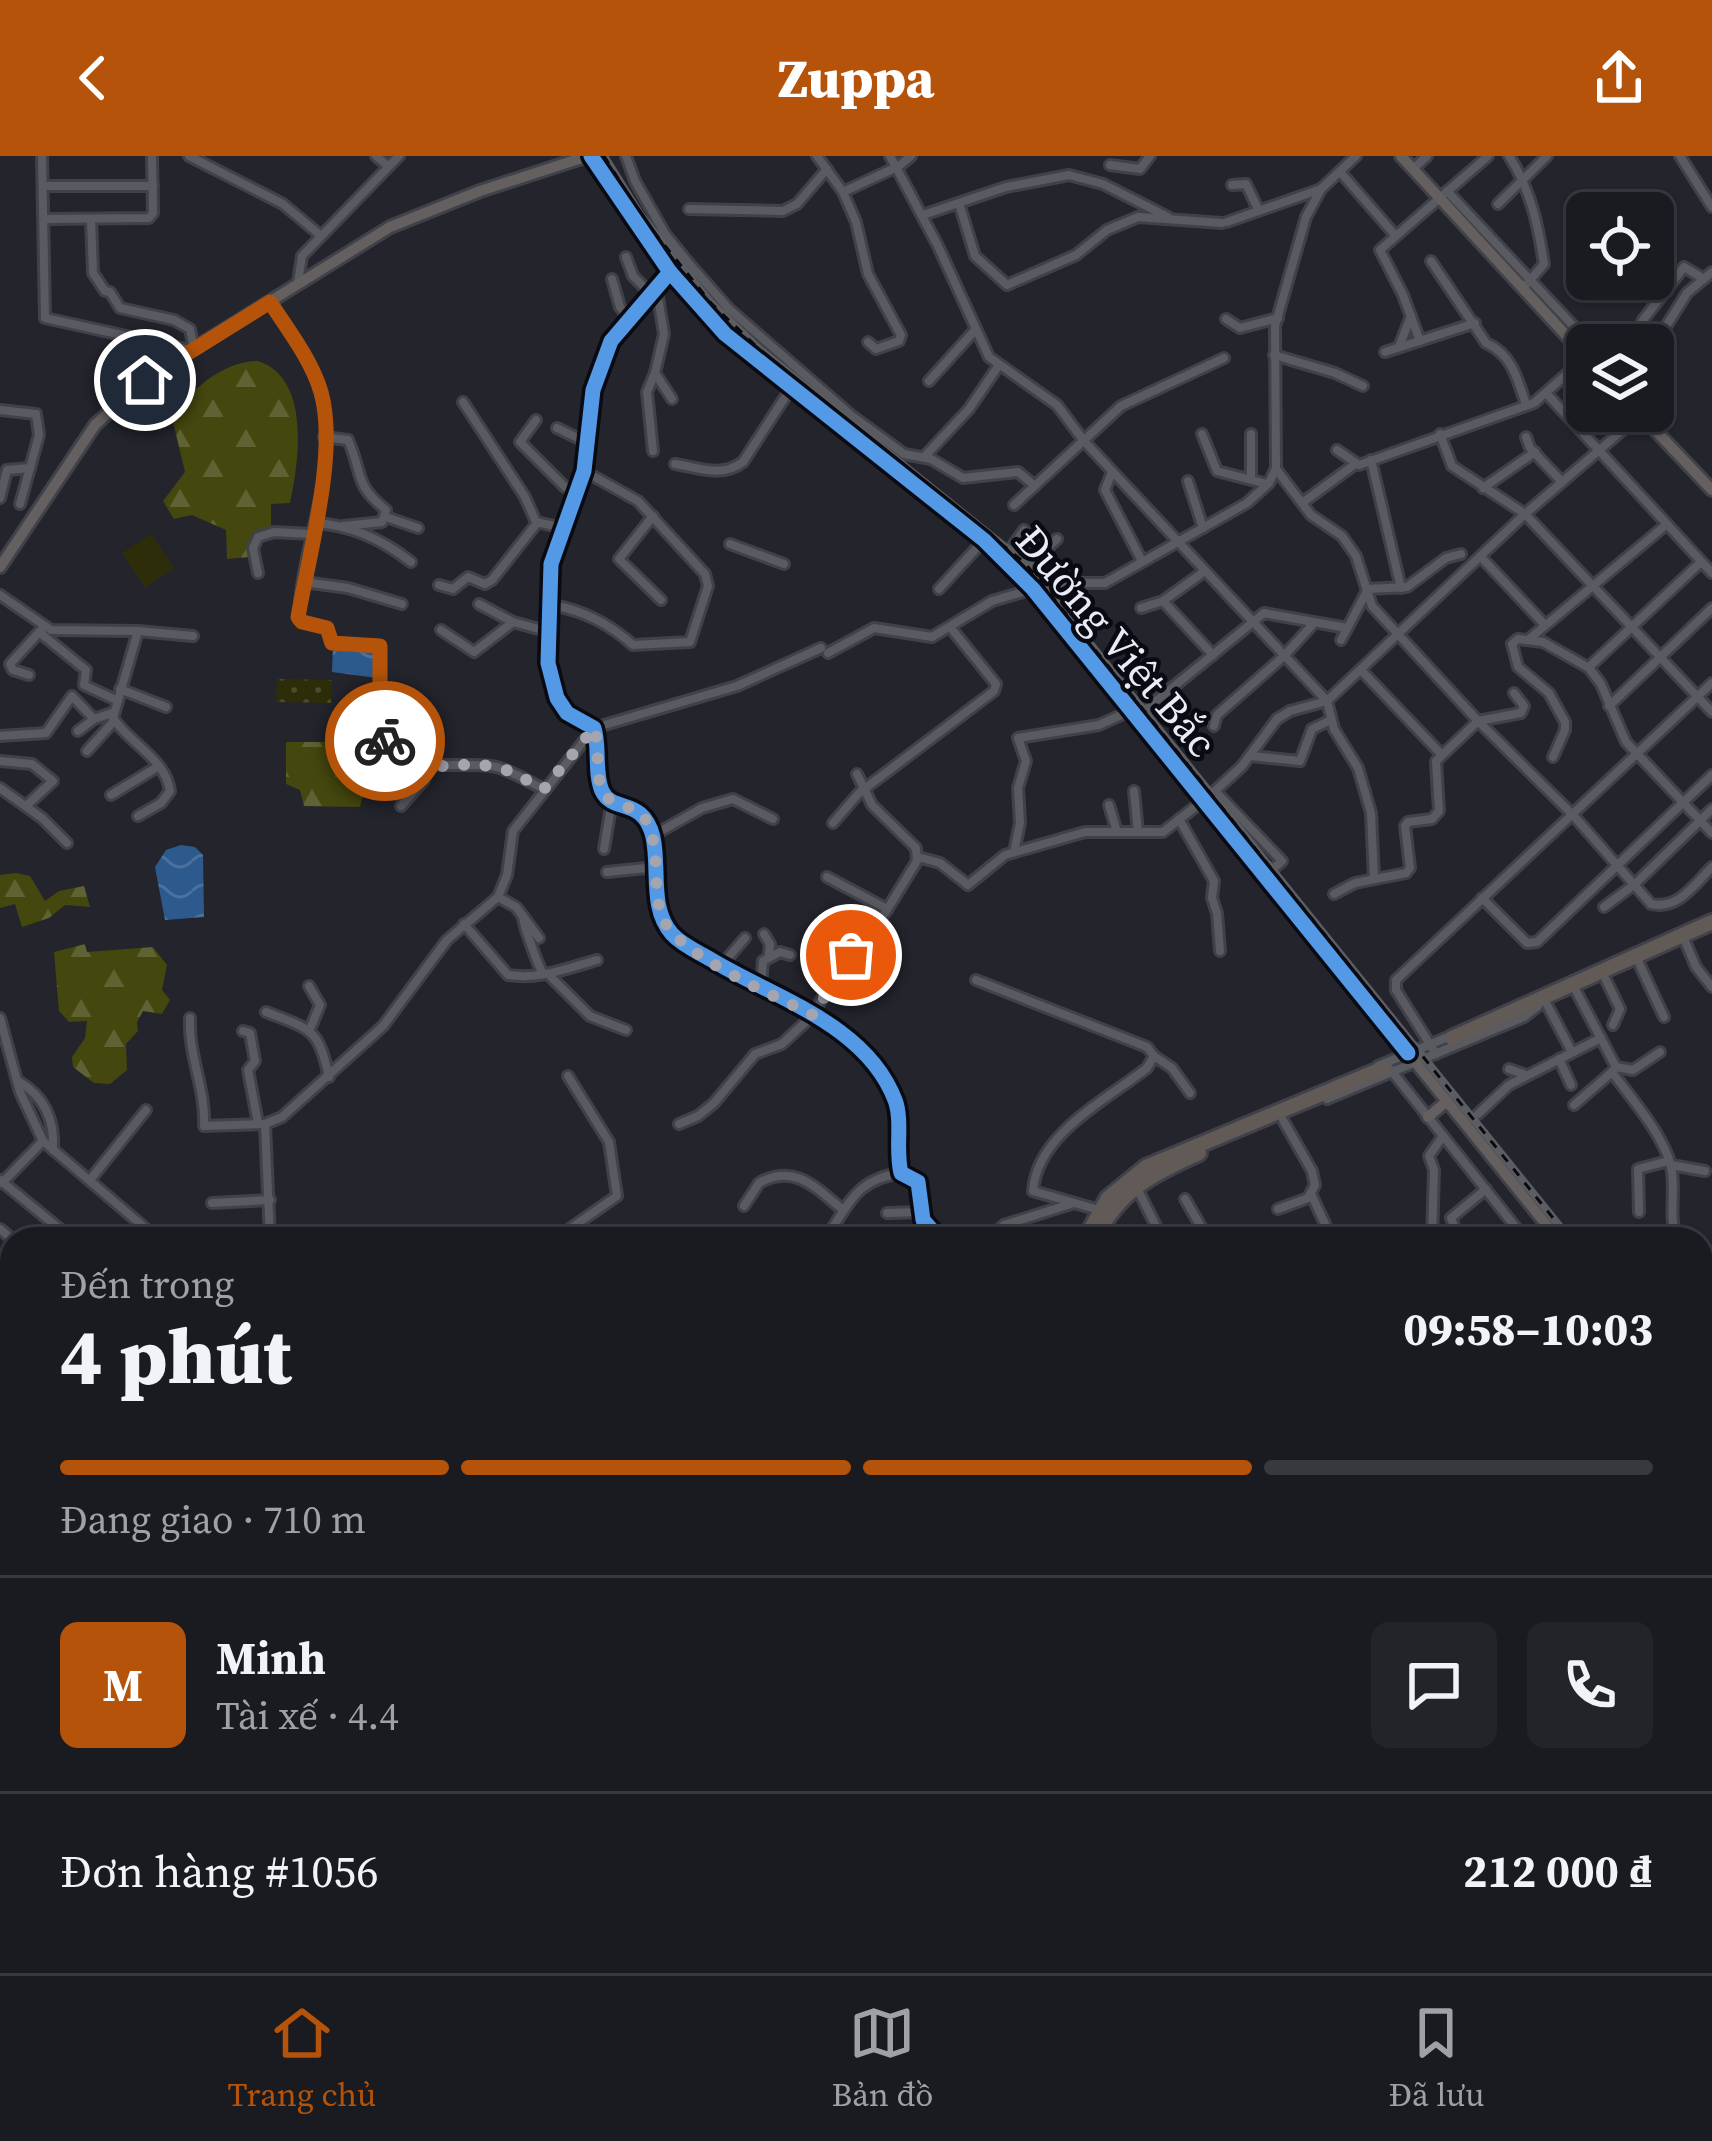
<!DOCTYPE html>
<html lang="vi">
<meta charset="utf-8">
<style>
body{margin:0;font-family:"Source Serif 4",serif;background:#23242a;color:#f1f3f6;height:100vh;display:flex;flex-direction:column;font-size:45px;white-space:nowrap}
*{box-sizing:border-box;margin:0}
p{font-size:39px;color:#9fa1a5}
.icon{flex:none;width:66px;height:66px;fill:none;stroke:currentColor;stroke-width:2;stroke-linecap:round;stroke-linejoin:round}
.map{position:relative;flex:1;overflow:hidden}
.details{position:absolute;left:0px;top:1071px;width:1713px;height:747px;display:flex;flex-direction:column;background:#1a1b21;border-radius:36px 36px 0 0;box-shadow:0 3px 9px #0004,0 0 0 3px #38393f}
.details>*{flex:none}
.fabs{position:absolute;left:1566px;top:36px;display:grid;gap:24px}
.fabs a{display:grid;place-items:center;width:108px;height:108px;border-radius:18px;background:#1a1b21;box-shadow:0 3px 9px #0004,0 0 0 3px #38393f;font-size:60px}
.pin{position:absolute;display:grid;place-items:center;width:102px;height:102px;color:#fff;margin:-51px;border:6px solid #fff;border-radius:50%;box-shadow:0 3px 12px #0007}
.courier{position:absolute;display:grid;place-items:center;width:120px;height:120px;margin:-60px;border:9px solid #b45309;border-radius:50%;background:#fff;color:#222;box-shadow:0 3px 15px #0007}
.summary em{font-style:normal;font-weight:800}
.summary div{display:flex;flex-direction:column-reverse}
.summary{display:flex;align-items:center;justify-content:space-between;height:204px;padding:0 60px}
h1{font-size:78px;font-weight:800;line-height:90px}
.bar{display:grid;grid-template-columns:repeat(4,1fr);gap:18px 12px;align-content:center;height:144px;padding:0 60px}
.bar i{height:15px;border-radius:9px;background:#38393f}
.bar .active{background:#b45309}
.bar p{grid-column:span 4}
.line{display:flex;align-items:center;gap:30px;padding:0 60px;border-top:3px solid #38393f}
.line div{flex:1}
.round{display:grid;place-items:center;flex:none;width:126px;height:126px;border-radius:18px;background:#23242a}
header{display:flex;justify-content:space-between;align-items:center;height:156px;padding:0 60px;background:#b45309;color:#fff;font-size:54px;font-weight:800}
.tabs{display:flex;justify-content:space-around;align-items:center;height:168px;border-top:3px solid #38393f;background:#1a1b21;font-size:33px;color:#9fa1a5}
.tabs a{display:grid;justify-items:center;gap:6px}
.tabs .active{color:#b45309}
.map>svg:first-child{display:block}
</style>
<header><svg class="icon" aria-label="back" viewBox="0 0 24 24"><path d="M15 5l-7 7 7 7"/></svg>Zuppa<svg class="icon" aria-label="share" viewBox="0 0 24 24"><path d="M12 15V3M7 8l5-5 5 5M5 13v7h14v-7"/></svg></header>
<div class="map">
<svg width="1712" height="1817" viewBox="0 0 1712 1817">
<defs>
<pattern id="grass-dots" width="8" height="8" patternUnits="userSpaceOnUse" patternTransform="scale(3)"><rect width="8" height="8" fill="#2d2e09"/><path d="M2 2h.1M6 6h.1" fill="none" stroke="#4b4c2d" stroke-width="1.8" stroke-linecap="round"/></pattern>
<pattern id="forest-firs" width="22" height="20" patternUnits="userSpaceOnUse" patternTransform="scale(3)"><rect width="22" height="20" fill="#44470e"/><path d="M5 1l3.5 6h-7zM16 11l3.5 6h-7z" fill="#5f6232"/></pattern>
<pattern id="water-waves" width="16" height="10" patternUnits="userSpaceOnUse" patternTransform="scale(3)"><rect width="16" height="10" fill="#2d5a8d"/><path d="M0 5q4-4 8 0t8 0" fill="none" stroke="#4b729e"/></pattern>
</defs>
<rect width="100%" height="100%" fill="#23242c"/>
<polygon fill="url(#grass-dots)" points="277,523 332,524 331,547 276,546"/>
<g fill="url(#forest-firs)">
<path d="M 258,205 C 311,222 299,306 290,347 L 271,348 L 271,371 L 254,380 L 249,401 L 227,403 L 226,374 L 192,359 L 174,363 L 163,345 L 185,316 L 172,262 C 190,234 223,205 258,205 Z"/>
<polygon points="286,586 375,586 360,651 304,650 300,634 286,628"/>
<polygon points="16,717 30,720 45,745 59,735 84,730 90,751 65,749 49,762 22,771 15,748 0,752 0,719"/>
<polygon points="85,788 87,796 153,791 167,809 162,834 170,844 162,858 143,855 137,866 138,875 126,888 127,914 110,928 94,927 73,911 72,901 85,882 87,865 69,866 59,855 54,796"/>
</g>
<polygon fill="#2d2e09" points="151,378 174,412 145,431 122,397"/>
<g fill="url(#water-waves)">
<polygon points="333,490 376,491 377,522 332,516"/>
<polygon points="181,689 195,691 203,699 204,761 165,764 155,711 166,694"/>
</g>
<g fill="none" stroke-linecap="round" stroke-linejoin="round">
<g stroke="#414249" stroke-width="14">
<g id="minor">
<polyline points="42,0 45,162 190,194"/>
<polyline points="189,0 283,48 320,79"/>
<polyline points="376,0 388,10"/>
<polyline points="591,0 670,116 725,178 984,384 1033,433 1408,897"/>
<polyline points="626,0 635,25 665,78 691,110 729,153 852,260 904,298 931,303 963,322 1018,316 1035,330"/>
<polyline points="817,0 843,36 856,66 868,118 901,179 899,185 876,193 868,186"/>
<polyline points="890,0 938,90 989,201 1057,249 1084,285 1327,545 1525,358 1640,259"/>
<path d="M 1509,0 C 1531,34 1538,69 1544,108 L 1527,128"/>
<polyline points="1680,0 1712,51"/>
<polyline points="1110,9 1140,13 1150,0"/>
<polyline points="1413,13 1427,0"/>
<polyline points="1342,18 1395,79"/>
<polyline points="1232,29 1246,28 1259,55"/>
<polyline points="43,30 153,30"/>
<path d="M 1321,33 L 1306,61 L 1275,170 L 1276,313 L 1311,359 L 1342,380 L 1356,400 L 1372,450 L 1478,565 L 1573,659 L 1651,748 C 1678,754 1694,729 1712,711"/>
<polyline points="1447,35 1591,189"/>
<polyline points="843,36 899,10 911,0"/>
<polyline points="959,47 975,100 1007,129 1076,99 1107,74 1138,61 1222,67"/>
<polyline points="1498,48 1547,0"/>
<polyline points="689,53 783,55 797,48 827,13"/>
<polyline points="923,59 1006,31 1069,19 1103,28 1168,61"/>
<polyline points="44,63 149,62 153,57 152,0"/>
<polyline points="91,63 93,117 105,135 110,136 120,152 174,164 190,173 194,193"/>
<polyline points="1227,66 1321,33 1356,0"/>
<polyline points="626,101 633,120 652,139"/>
<path d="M 1431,105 L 1486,187 C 1512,198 1518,224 1526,249"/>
<path d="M 670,116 L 611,185 L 593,234 L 584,315 L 551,408 L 548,507 L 557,542 L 567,557 L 594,572 C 600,591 594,616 602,635 C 613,658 643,640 653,681 C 660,713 649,752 672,778 C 682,789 698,796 710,803 C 774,842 866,868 895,944 C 903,965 895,994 901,1017 L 918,1026 L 923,1064 L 940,1083"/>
<polyline points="612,123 620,151 630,164"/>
<polyline points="298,126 302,100 399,0"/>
<polyline points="657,135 664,178 655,217 672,243"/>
<path d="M 270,145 C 288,174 310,202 320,235 C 343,310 300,390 299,464 L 327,472 L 331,487 L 380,490 L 380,574 C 403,622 448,605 491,610 C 508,612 528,626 544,633"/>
<polyline points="1226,163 1240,172 1278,162"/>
<polyline points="1420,185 1403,139 1380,94 1488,0"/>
<polyline points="1634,185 1658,183 1687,137 1712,116"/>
<polyline points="1632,189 1643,164 1684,111 1704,123"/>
<polyline points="1399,191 1411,160"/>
<polyline points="1385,196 1475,167"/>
<polyline points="1274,199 1335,217 1363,230"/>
<polyline points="929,225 976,173"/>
<polyline points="1546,237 1712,417"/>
<polyline points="463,246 525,341 536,366 564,372"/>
<polyline points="0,254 36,258 39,279 30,312 7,314 0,342"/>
<polyline points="536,264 520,286 565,331 576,336"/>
<polyline points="557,272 588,287"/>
<polyline points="1202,278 1217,315 1267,328"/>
<polyline points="1440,278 1452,310 1525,358 1712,556"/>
<path d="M 324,281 L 348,284 C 364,320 353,327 386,354 L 382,366 L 344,370"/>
<polyline points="1526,281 1530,292 1562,326"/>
<polyline points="1337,294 1359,309 1534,247 1586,201"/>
<polyline points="653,295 647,236 655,217"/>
<polyline points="925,300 969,253 999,209"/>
<polyline points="1371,304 1401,432"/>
<path d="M 675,308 C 701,312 721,322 743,306 L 791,232"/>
<polyline points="1112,316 1105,334 1142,405"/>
<polyline points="1251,323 1251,278"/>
<polyline points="1188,325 1203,372"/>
<polyline points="1483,332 1535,296"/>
<polyline points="1302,347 1354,309"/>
<polyline points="20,348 30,312"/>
<polyline points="1014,349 1121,250 1224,202"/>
<polyline points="653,360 619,403 661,444"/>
<polyline points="386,361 418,372"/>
<path d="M 315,367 C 351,369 383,384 411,406"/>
<polyline points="1024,374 1014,388 1049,427 1105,427 1247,347 1269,327 1275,314"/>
<polyline points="730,388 784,408"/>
<polyline points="1481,401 1545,469"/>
<polyline points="1031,407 1057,383"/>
<polyline points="258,417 253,392 258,381 274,376 312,378"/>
<polyline points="304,426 348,432 402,448"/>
<polyline points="439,429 453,433 468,421 485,428 492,424 537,367"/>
<polyline points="939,433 984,384"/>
<polyline points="0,439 51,474 138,475 193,480"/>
<polyline points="1163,445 1213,499"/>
<polyline points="479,448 513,466"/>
<path d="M 552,449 C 585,455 609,468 633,489 L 690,486 L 708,430 L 705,418 L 638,345 L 584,315"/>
<polyline points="1141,452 1163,445 1205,415"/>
<polyline points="441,474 474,496 513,466 550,476"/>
<polyline points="39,476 86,514 84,529 116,544"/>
<polyline points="1341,484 1368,433 1407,431 1446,402 1461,398"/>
<polyline points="1528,484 1667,368"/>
<polyline points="828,497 874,472 932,481 992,445 1033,433"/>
<polyline points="1589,511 1701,406"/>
<polyline points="1361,514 1441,598"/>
<polyline points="29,519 13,514 10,508 43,472"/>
<polyline points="120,533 166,551"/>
<polyline points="1609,550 1712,452"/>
<polyline points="379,554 424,555"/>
<polyline points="1145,554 1264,457 1347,472"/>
<polyline points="1214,570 1217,559 1284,500 1314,467"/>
<polyline points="381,574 423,577"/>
<polyline points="78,575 94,563 112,557"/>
<polyline points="0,580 46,577 72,540 94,563"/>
<polyline points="87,595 114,565"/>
<polyline points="1251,600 1300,605 1312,573 1331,564"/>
<polyline points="1553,601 1565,574 1565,566 1549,537 1518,511 1512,488 1518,483 1543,486 1589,512 1601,528 1626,586 1712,677"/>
<polyline points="0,605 32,608 53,625 26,650"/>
<polyline points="0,632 42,662 67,687"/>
<polyline points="1134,635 1138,676"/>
<polyline points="111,639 159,610"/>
<polyline points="1109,649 1117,676"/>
<polyline points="401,650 424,624 426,611"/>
<path d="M 138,660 L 161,647 L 170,635 C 166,603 129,587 113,562 L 138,475"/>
<polyline points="1179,663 1214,725 1212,742 1217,757 1220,795"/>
<polyline points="833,667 859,637 994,535 996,528 950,471"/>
<polyline points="652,680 702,652 733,643 773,663"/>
<polyline points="604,693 612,645"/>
<polyline points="1014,696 1020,667 1018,632 1026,605 1018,582 1099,569 1132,554"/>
<polyline points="918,701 940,707 968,729 1005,699 1085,676 1163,676 1204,644"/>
<polyline points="607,716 656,711"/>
<polyline points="1265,720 1282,705 1215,635 1242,610 1277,563 1290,555 1327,545 1334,573 1358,612 1371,657 1374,722"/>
<polyline points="827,721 887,753"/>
<polyline points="1334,738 1355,727 1406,717 1410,712 1405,670 1408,666 1432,663 1439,655 1436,605 1478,565 1521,557 1524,550 1514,537"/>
<polyline points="498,741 516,751 539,782"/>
<polyline points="1482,742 1527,787 1537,786 1712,619"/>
<polyline points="1604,751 1635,728 1712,653"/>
<path d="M 523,760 C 522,766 538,809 543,818"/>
<path d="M 464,768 L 508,819 C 539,824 568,812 597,804"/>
<polyline points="764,778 770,788 769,799"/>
<polyline points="1685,785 1696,811 1712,831"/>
<polyline points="826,796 834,820"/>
<polyline points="1638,805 1664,861"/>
<polyline points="721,810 745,782"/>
<polyline points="548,818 590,860 626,874"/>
<polyline points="1604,820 1620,853 1613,869"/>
<path d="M 976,824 L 1147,891 L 1154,900 L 1147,912 C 1106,944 1037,978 1033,1035 L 1099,1054"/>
<polyline points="309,830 320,849 310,873"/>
<polyline points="761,831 763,805 780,796 790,799"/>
<path d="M 1575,833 L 1616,911 L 1612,916 C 1631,942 1668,984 1672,1016 C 1675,1040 1669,1059 1676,1083"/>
<polyline points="1545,845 1572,896"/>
<path d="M 266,856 C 312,874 318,872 329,921"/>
<polyline points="0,862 20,936 43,985 158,1083"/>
<path d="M 190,862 C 188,899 206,933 204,970 L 265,968 L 282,961 L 383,870 L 447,784 L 498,741 L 507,719 L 513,675 L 594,572 L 737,530 L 821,492"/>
<polyline points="243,875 250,877 255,905 248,914 258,967"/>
<polyline points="1436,898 1396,834 1396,824 1712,527"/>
<polyline points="1154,900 1172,912 1190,937"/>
<polyline points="1559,903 1571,929"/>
<polyline points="1378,910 1453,879"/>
<polyline points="1616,911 1633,914 1660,896"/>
<polyline points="1390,913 1525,1083"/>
<polyline points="1509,913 1526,919"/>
<path d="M 18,925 C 44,940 55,963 53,994"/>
<polyline points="1327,943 1524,861 1538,850"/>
<polyline points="1574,949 1612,916"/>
<polyline points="1478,958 1509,929 1601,882"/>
<polyline points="265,968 270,1083"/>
<polyline points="679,968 698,960 714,947 755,898 782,888 813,859 834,821 885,757 917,705 916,692 872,649 857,618"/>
<polyline points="1671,1009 1705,1015"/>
<polyline points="0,1024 72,1083"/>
<polyline points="90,1024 146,954"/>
<polyline points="2,1027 43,985"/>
<polyline points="1136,1030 1162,1082"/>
<polyline points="1311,1038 1332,1083"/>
<polyline points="1185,1043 1208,1083"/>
<polyline points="212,1047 270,1044"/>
<path d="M 744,1050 L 759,1027 C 795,1007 816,1032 843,1054"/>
<polyline points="1278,1053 1308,1042 1315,1029 1312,1015 1283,964"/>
<polyline points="1639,1056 1638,1013 1668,1005"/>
<polyline points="887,1057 921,1056"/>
<polyline points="0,1073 12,1083"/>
<polyline points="877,1081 888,1083"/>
<polyline points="555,1083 617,1040 609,986 568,920"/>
<path d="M 825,1083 C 850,1048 854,1024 901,1017"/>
<polyline points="988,1083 1004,1069 1074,1047"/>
<polyline points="1432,1083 1434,1014 1429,1000 1443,980"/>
<polyline points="1459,1083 1451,1062 1486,1033"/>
<polyline points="0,1125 12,1130"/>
<polyline points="0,1273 12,1258"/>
<polyline points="1701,1299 1712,1298"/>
<polyline points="0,1317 12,1328"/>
<polyline points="1701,1438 1712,1471"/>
<polyline points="1701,1547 1712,1541"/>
<polyline points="1705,1592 1712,1608"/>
<polyline points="1701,1656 1712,1650"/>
<polyline points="576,1806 585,1817"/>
<polyline points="868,1806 871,1817"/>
<polyline points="972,1806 985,1817"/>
<polyline points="1577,1806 1580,1817"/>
<polyline points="1701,1806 1708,1817"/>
<polyline points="604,1817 625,1806"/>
<polyline points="996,1817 1010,1806"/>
</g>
</g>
<g stroke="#414249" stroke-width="16">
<g id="major">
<polyline points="1401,0 1587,202"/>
<polyline points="1637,255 1712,334"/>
<polyline points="0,411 95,269 145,223 390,71 480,35 588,0"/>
<polyline points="1408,897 1558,1083"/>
<polyline points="1428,961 1447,945"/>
<polyline points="1701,1364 1712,1397"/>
</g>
</g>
<g stroke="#414249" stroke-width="20">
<g id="highway">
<polyline points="1452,882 1712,766"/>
<polyline points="1085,1083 1108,1042 1146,1011 1384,912"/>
<path d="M 1096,1083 C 1116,1036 1154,1017 1199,997"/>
<polyline points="0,1335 12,1347"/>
<polyline points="0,1361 12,1373"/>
<polyline points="314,1806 319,1817"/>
<polyline points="336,1806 341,1817"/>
<polyline points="353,1806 359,1817"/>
<polyline points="280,1817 283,1806"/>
<polyline points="655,1817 660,1806"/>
<polyline points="667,1817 671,1806"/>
</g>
</g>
<use href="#minor" stroke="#5a5a61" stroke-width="8"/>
<use href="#major" stroke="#656060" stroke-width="10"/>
<use href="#highway" stroke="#625a57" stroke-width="14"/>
<g stroke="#5c5d63" stroke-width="8">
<g id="rail">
<polyline points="604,0 642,61 711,147 759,193 1025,407 1570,1083"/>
<polyline points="1701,1337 1712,1370"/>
</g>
</g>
<use href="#rail" stroke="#0a0b12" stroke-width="3" stroke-dasharray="9" stroke-linecap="butt"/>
<g stroke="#0a0b12" stroke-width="22">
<g id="cycleway">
<polyline points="591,0 670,116 725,178 984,384 1033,433 1408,897"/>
<path d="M 670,116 L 611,185 L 593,234 L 584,315 L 551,408 L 548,507 L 557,542 L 567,557 L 594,572 C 600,591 594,616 602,635 C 613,658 643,640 653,681 C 660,713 649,752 672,778 C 682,789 698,796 710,803 C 774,842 866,868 895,944 C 903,965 895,994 901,1017 L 918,1026 L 923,1064 L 940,1083"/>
</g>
</g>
<use href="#cycleway" stroke="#5399e6" stroke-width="15"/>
</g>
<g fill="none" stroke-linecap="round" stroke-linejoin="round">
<path stroke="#a4a5af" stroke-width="12" stroke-dasharray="0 21.6" d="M 385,585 C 427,624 442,604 491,610 C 509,612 528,626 544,633 L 594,572 C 601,591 594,618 603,636 C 612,653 638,647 647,666 C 661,695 652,728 661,758 C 672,797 776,840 813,859 L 851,799"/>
<path stroke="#b45309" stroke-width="15" d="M 145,224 L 270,146 C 288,174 311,203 321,236 C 338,296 309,399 298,461 L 302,466 L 327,472 L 332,487 L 380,490 L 380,574 L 385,585"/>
</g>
<g text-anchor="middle" stroke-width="9" stroke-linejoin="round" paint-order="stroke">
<g font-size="42" fill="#e9ebf6" stroke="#0a0b12">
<text transform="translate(1117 485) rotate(50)" y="15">Đường Việt Bắc</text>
</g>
</g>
</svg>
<div class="fabs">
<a><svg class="icon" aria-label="locate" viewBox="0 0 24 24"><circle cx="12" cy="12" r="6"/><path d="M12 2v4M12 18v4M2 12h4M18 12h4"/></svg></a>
<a><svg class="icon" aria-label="layers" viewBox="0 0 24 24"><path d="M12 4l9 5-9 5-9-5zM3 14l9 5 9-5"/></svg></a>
</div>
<div class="pin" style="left:851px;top:799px;background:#ea580c"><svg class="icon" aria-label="bag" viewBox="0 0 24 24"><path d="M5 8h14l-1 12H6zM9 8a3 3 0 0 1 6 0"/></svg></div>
<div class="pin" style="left:145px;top:224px;background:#1f2937"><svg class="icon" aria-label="home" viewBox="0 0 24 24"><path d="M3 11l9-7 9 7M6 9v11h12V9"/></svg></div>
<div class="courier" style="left:385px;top:585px"><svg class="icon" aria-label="bike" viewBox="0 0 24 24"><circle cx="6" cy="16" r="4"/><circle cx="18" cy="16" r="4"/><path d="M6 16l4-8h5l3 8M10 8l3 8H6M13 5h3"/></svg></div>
<section class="details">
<div class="summary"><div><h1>4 phút</h1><p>Đến trong</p></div><em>09:58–10:03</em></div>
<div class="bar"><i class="active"></i><i class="active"></i><i class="active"></i><i></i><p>Đang giao · 710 m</p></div>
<div class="line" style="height:216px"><b class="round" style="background:#b45309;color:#fff">M</b><div><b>Minh</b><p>Tài xế · 4.4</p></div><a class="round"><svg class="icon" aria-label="chat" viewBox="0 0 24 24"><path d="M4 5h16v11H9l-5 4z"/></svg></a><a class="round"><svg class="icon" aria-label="phone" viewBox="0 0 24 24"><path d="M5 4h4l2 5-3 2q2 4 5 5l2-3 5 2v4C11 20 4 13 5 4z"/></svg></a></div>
<div class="line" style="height:156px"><div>Đơn hàng #1056</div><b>212 000 ₫</b></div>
</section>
</div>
<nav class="tabs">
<a class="active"><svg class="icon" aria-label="home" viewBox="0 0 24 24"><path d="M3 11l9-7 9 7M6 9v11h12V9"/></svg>Trang chủ</a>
<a><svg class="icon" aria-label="map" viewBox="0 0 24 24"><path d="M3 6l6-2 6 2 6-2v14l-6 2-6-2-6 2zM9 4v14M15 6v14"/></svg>Bản đồ</a>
<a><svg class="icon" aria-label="saved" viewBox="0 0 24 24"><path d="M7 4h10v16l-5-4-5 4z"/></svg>Đã lưu</a>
</nav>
